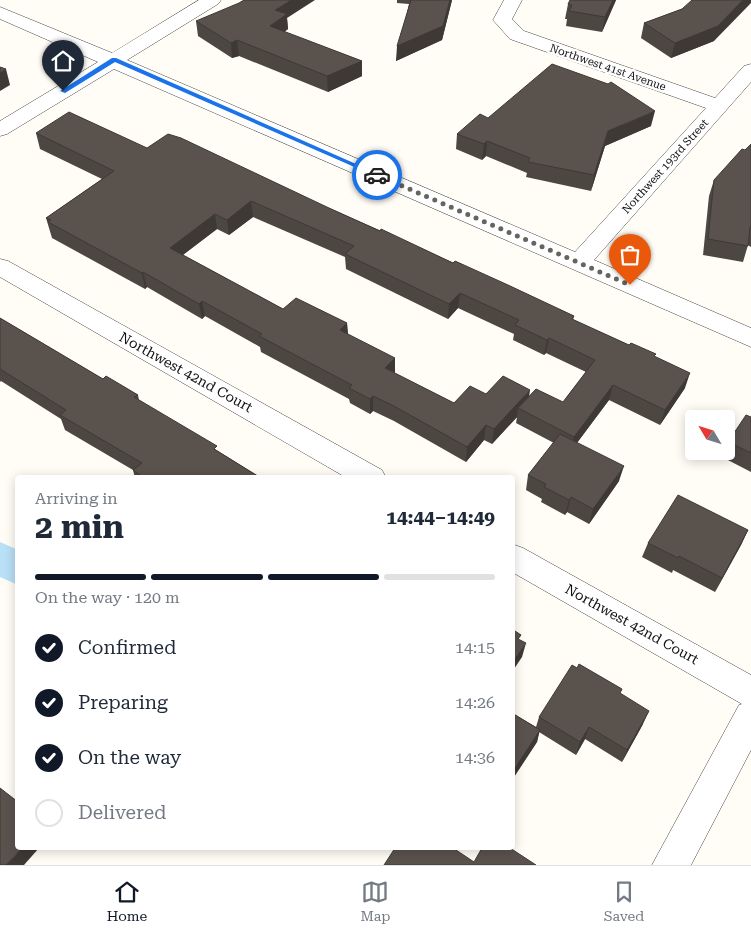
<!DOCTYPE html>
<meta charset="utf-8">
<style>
body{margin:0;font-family:"Roboto Serif",serif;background:#f6f6f7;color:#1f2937;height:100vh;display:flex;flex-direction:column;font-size:19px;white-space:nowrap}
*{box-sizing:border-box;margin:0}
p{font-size:16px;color:#747a83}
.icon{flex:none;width:28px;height:28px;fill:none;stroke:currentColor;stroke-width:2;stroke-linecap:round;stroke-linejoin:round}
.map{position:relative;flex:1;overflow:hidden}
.side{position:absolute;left:15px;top:475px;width:500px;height:375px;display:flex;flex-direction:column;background:#fff;border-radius:5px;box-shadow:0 2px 12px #0003}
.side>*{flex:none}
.needle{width:32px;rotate:308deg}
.tools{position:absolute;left:685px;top:410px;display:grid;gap:10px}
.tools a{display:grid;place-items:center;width:50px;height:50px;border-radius:5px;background:#fff;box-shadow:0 2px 12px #0003;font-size:25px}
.pin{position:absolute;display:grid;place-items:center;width:42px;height:42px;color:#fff;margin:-51px -21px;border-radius:50% 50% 50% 0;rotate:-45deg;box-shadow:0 0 5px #0007}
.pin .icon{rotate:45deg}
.courier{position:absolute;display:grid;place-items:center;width:50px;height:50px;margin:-25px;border:4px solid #1a73e8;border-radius:50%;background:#fff;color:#222;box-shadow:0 1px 6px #0007}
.head em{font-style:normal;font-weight:700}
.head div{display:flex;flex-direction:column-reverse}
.head{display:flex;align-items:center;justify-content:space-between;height:85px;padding:0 20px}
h1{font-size:32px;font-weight:700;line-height:38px}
.bar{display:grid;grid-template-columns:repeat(4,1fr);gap:8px 5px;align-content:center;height:60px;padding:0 20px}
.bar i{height:6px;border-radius:4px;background:#e0e1e3}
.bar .active{background:#111827}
.bar p{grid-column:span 4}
ol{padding:0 20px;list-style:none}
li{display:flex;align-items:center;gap:15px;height:55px}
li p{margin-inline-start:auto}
li .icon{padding:5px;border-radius:50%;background:#111827;color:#fff;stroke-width:4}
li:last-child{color:#747a83}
li i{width:28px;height:28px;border:2px solid #e0e1e3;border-radius:50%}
.dock{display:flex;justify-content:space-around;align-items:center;height:70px;border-top:1px solid #e0e1e3;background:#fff;font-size:14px;color:#747a83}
.dock a{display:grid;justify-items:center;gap:2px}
.dock .active{color:#111827}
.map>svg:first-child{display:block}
</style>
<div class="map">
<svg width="751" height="865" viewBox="0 0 751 865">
<rect width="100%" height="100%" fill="#fffdf5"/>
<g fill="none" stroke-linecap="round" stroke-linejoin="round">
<polygon fill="#b9e0f7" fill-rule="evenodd" points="0,542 18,550 18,585 0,577"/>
<g stroke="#444" stroke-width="1">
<g id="minor">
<polygon points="199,0 221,0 218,4 127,60 575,252 706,108 510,39 493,20 504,0 522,0 512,19 524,31 715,98 744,66 751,64 751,82 594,260 751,328 751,347 114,69 7,134 0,136 0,121 98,62 0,19 0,7 112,53"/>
<polygon points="0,259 8,261 382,470 386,478 347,478 0,277"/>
<polygon points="512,544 523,548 751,675 751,750 691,865 652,865 739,705 742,704 512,572"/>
</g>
</g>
<use href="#minor" fill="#fff" fill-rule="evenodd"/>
</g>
<g fill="#4d4742" fill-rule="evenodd">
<polygon points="397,0 452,0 442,40 396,61 409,4 397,3"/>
<polygon points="616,0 602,32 566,26 567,19 565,19 568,4"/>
<polygon points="682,9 714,41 671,58 641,38 644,23"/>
<polygon points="287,18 288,29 284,32 362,61 362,76 328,92 239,56 232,58 198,36 196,21"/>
<polygon points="488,118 651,126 605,146 591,191 526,177 527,173 486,156 482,160 456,149 457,134"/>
<path d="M 36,133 L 147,148 L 329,208 L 574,316 L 573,320 L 655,357 L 685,388 L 660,425 L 609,400 L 577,443 L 619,481 L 589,524 L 567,512 L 565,515 L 541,502 L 542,499 L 526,490 L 528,475 L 554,443 L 516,423 L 517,417 L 492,444 L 484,440 L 466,462 L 394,421 L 373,411 L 370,414 L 350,403 L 349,399 L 261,352 L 260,347 L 205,316 L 202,319 L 147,287 L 145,289 L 52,238 L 46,218 L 102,179 L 40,149 ZM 253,217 L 345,257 L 346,269 L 448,319 L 458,308 L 514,334 L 513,340 L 544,355 L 546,353 L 586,372 L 563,402 L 529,396 L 486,394 L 454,403 L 394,373 L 348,334 L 347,323 L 283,309 L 183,255 L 217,229 L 229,235 Z"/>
<polygon points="751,144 751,247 748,245 743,262 703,255 709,196 714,180"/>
<polygon points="0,318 103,379 138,395 139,400 218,451 261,478 135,478 133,470 65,430 61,419 1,381 0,382"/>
<polygon points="751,417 751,472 722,457 724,451 726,451 726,446 728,442"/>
<polygon points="748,530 741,545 715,592 673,570 672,573 642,557 648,543"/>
<polygon points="620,693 643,724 622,762 585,739 576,755 539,732 537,742 512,780 512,713 536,727 539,717"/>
</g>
<g fill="#3f3936">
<polygon points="291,0 315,0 287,18 288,29 271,41 270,26 275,10"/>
<polygon points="450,0 452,0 442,40 396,61 397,46"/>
<polygon points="613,0 616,0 602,32 605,17"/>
<polygon points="743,0 751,0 751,3 714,41 671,58 675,43"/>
<polygon points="237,40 239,56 232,58 231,43"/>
<polygon points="362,61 362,76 328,92 327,76"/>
<polygon points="6,69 10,85 0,91 0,73"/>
<polygon points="655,111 651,126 605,146 591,191 594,175 608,131"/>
<polygon points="487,141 486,156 482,160 484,144"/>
<polygon points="251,201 253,217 229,235 227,220"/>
<polygon points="215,214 217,229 172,263 170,248"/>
<polygon points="143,272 147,287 145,289 142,273"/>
<polygon points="460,293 458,308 448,319 449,304"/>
<polygon points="202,301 205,316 202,319 199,304"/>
<polygon points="347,323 348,338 340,330"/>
<polygon points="549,338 546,353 544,355 547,340"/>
<polygon points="395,358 395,373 385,368"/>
<polygon points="690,373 685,388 660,425 665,410"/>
<polygon points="613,385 609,400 570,452 574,437"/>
<polygon points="530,390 528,405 518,408 517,417 492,444 494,429"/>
<polygon points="373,396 373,411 370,414 370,399"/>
<polygon points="486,425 484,440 466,462 467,447"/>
<polygon points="624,466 619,481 589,524 593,509"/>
<polygon points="571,497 567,512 565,515 569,500"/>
<polygon points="748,530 741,545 715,592 722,578"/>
<polygon points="526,643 522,657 512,672 512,663"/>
<polygon points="649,711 643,724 622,762 627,750"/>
<polygon points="589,727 585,739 576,755 580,742"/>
<polygon points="540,730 537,742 512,780 512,773"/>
<polygon points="22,848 39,848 24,865 6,865"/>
</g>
<g fill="#5a524d" stroke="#3f3936">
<polygon points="244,0 291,0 275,10 287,14 270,26 362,61 327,76 237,40 231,43 196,21 239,3"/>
<polygon points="411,0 450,0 443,26 397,46"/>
<polygon points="570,0 613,0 605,17 569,11 572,5 568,4"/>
<polygon points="692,0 743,0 718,26 675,43 644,23 682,9"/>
<polygon points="552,64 608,84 611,82 655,111 608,131 594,175 528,162 530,158 487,141 484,144 457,134 480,114 488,118"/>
<polygon points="0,67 6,69 0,73"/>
<polygon points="69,112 147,148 168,134 181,138 329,208 380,231 381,229 453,263 455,261 508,285 574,316 572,319 629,345 631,343 656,354 654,356 690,373 665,410 613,385 574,437 518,408 536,389 563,402 595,360 549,338 547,340 515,325 519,320 460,293 449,304 345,254 354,246 251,201 227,220 215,214 170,248 283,309 296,298 347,323 340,330 395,358 385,368 454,403 470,386 486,394 503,376 530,390 494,429 486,425 467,447 394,406 373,396 370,399 349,388 352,385 259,336 262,334 202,301 199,304 143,272 142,273 48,222 51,220 46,218 114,171 36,133"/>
<polygon points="751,144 751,227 750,227 748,246 708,239 714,180 742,149 745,150"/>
<polygon points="0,318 103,379 106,376 138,395 134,397 217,446 214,449 261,478 144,478 133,470 142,463 60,415 66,410 0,369"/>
<polygon points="746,415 751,417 751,453 728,442"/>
<polygon points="560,434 624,466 593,509 571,497 569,500 544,487 546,484 528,475"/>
<polygon points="678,495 748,530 722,578 679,556 678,558 648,543"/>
<polygon points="512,629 521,635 518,639 526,643 512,663"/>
<polygon points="579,664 622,689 620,693 649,711 627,750 589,727 580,742 539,717 572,665 577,668"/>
<polygon points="512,713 540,730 512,773"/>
<polygon points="0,788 18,802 18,848 22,848 6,865 0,865"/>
<polygon points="395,848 453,848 474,862 482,848 510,848 536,865 384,865"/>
</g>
<polygon fill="#1a73e8" points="112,58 116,58 381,175 375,176 115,62 65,93 60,91"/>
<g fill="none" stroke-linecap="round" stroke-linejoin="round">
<polyline stroke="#646461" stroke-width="5" stroke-dasharray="0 9" points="377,175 630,285"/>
</g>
<g text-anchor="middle" stroke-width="5" stroke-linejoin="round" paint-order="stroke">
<g font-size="11" fill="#111" stroke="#fff">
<text transform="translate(608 67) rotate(19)" y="4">Northwest 41st Avenue</text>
<text transform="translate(665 166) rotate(-48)" y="4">Northwest 193rd Street</text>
</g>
<g font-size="14" fill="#111" stroke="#fff">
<text transform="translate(186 372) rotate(29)" y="5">Northwest 42nd Court</text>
<text transform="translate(632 624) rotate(29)" y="5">Northwest 42nd Court</text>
</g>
</g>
</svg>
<div class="tools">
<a><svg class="needle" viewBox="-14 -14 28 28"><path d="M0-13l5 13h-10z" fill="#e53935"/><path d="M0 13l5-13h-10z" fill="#747a83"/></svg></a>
</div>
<div class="pin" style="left:630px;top:285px;background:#ea580c"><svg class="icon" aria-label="bag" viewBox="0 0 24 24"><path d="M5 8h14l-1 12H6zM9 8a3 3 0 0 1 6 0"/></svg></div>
<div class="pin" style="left:63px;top:91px;background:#1f2937"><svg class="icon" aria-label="home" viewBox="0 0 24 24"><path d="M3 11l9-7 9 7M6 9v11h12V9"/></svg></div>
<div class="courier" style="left:377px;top:175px"><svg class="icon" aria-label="car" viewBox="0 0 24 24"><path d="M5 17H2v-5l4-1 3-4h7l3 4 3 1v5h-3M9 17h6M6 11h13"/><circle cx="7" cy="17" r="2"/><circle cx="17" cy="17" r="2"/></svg></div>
<section class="side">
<div class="head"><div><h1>2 min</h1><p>Arriving in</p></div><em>14:44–14:49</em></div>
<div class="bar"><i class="active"></i><i class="active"></i><i class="active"></i><i></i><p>On the way · 120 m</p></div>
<ol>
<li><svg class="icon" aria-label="check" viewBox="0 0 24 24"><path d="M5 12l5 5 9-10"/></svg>Confirmed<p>14:15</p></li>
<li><svg class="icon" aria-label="check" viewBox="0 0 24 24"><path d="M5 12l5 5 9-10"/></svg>Preparing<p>14:26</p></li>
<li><svg class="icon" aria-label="check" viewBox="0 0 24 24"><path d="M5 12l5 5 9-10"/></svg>On the way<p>14:36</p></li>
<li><i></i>Delivered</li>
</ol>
</section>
</div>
<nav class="dock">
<a class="active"><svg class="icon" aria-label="home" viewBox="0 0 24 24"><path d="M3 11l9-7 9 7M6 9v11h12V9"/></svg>Home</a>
<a><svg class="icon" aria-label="map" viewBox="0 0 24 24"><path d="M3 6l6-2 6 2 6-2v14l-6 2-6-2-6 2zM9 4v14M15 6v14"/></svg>Map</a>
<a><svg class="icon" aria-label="saved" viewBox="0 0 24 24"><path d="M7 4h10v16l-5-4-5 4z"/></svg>Saved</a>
</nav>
